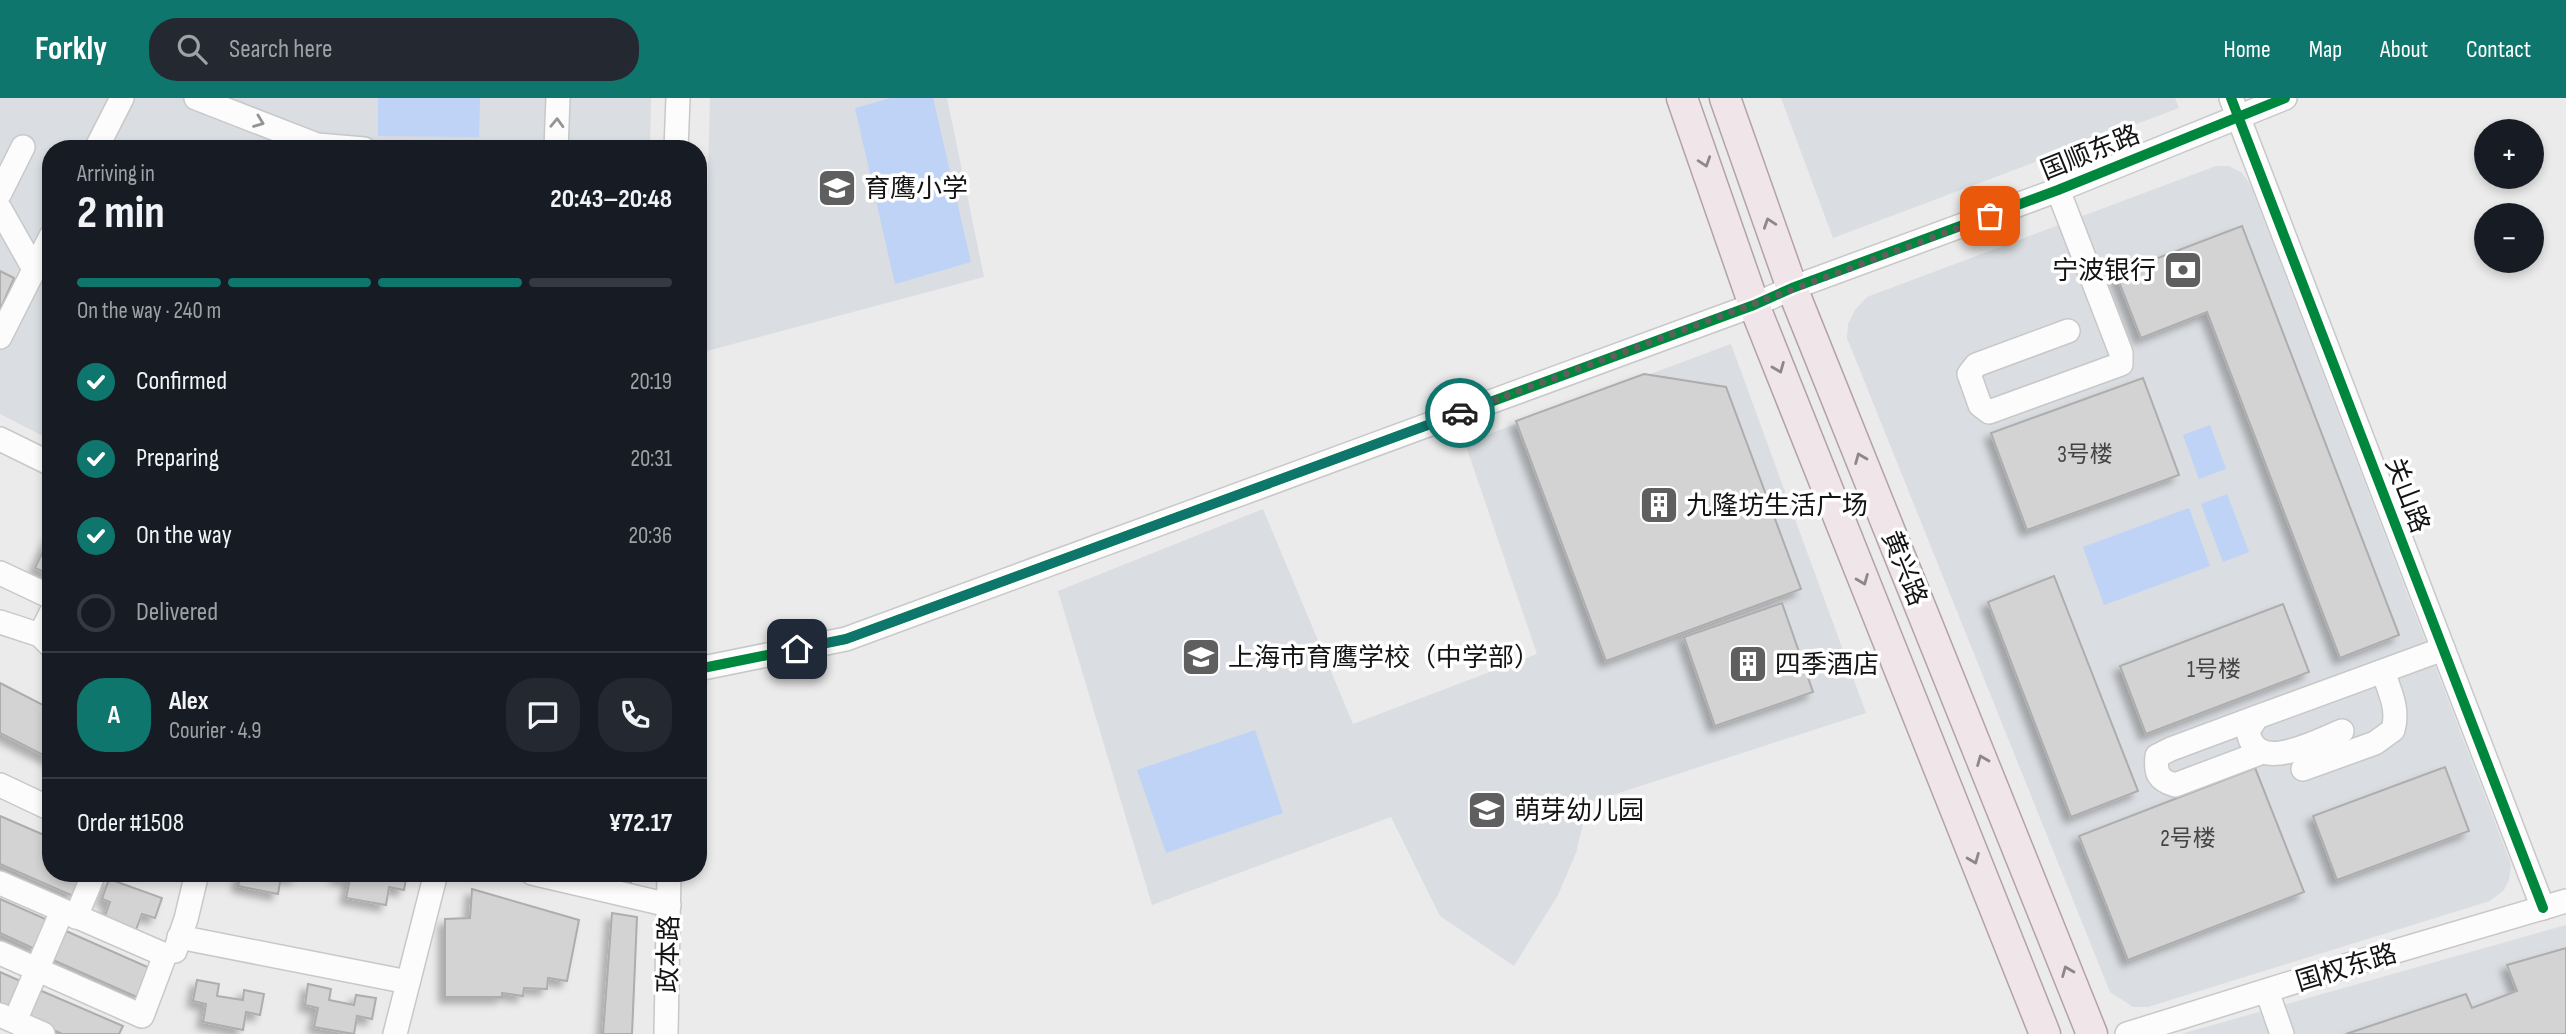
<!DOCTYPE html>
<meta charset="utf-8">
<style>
body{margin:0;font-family:"Sofia Sans Condensed","Noto Sans SC",sans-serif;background:#242831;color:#f1f3f6;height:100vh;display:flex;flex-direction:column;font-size:26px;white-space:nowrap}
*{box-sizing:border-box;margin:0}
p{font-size:23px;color:#9ea1a6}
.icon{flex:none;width:38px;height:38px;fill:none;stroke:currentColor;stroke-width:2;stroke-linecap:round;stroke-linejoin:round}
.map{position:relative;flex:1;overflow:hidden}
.details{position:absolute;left:42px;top:42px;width:665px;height:742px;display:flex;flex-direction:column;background:#171b24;border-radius:28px;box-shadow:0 4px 10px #0003}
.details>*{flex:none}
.buttons{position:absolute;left:2474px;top:21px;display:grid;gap:14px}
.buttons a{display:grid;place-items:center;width:70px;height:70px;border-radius:50%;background:#171b24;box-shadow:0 4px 10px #0003;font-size:35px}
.pin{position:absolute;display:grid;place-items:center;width:60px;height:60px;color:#fff;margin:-30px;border-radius:14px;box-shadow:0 4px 10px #0006}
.courier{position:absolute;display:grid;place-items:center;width:70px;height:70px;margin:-35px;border:5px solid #0f766e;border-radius:50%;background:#fff;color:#222;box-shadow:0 2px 9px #0007}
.summary em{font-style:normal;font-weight:700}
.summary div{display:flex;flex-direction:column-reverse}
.summary{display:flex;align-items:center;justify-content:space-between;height:119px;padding:0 35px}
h1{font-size:46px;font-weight:700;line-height:52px}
.bar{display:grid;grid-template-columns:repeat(4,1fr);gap:10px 7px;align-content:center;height:84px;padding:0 35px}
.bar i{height:9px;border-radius:5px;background:#363941}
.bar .active{background:#0f766e}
.bar p{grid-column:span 4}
.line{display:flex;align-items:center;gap:18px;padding:0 35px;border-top:2px solid #363941}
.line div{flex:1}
.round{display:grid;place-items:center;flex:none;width:74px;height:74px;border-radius:28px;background:#242831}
ol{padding:0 35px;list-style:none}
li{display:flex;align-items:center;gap:21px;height:77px}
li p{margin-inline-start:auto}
li .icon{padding:7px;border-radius:50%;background:#0f766e;color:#fff;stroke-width:4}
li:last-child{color:#9ea1a6}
li i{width:38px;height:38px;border:4px solid #363941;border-radius:50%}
header{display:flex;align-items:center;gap:42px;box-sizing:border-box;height:98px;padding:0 35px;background:#0f766e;color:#fff}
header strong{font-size:33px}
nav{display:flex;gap:38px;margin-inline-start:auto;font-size:24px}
.search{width:490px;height:63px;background:#242831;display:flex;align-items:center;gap:18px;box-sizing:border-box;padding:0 24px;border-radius:28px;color:#9ea1a6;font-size:26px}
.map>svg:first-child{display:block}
</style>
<header>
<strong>Forkly</strong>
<div class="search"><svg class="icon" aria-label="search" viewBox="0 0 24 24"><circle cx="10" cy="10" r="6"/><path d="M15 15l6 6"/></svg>Search here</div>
<nav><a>Home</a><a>Map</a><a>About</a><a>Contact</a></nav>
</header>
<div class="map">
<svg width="2566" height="936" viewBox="0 0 2566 936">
<defs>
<filter id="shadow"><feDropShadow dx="-6" dy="6" stdDeviation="3.5" flood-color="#0004"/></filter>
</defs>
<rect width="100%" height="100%" fill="#ebebeb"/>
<g fill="#dadde1">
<polygon points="0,0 651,0 650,51 51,51 51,342 0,316"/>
<polygon points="710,0 947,0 984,179 703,254"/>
<polygon points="1781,0 2175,0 2179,10 1833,140"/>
<polygon points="2216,68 2229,68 2242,75 2250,86 2511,766 2509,782 2504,792 2490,803 2148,909 2133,909 2110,894 1847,240 1848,226 1855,212 1867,199"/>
<polygon points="1731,246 1866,615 1588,705 1576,755 1558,797 1514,868 1440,818 1391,719 1152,807 1058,493 1263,411 1353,626 1537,556 1465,345"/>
<polygon points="2566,827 2566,936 2181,936"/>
</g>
<g fill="#bed3f5">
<polygon points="378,0 480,0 479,39 378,38"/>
<polygon points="891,0 933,0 971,164 895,186 855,10"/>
<polygon points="2210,327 2226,371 2199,381 2183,337"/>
<polygon points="2227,396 2249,454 2223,464 2201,406"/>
<polygon points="2189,410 2210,468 2104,507 2083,449"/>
<polygon points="1255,632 1283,715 1166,755 1137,672"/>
</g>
<g fill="#d3d3d3" stroke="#adadad" stroke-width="2" filter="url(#shadow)">
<polygon points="2242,128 2399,537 2340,560 2207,214 2141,240 2116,176"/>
<polygon points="0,173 14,180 0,212"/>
<polygon points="1644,276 1726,289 1801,491 1606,563 1516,323"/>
<polygon points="2143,280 2179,377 2027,432 1991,335"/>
<polygon points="51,436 51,477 35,470"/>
<polygon points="2054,478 2138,693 2071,719 1988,504"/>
<polygon points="1782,505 1813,594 1715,628 1684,539"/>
<polygon points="2283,506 2309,574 2146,636 2120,568"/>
<polygon points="0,585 51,611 51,661 0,635"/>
<polygon points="2445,669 2469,733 2337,782 2313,718"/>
<polygon points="2255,670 2285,747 2122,810 2092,734"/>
<polygon points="2255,670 2304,794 2128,862 2079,738"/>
<polygon points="0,718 51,740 51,775 83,775 73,798 0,766"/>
<polygon points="241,775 297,775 296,780 281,778 278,796 238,788"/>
<polygon points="337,775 371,775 386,778 387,775 407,775 404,792 389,789 386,807 346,800 350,781 336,779"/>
<polygon points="592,775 631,775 631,786"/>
<polygon points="109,781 162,800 155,820 142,816 134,837 102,826 110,804 102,801"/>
<polygon points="472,791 579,822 567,883 548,880 547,891 524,890 523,898 502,895 502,899 445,899 445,821 470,820"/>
<polygon points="0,801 50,823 37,852 0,835"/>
<polygon points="612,815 637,819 632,936 603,936"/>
<polygon points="66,833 152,871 139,900 53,862"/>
<polygon points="2566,850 2566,936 2346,936 2466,896 2472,910 2517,893 2507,867"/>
<polygon points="0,874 25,885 12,914 0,909"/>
<polygon points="197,882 219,886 217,898 243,902 244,892 264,896 260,917 246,914 243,932 203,924 206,906 193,903"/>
<polygon points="308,886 331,891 329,902 354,907 356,897 376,900 372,921 357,918 354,936 314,929 318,910 305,907"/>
<polygon points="37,891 123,928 119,936 62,936 25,919"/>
</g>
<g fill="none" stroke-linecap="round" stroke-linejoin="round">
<g stroke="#c8c8c9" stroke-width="26">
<g id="minor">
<polyline points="196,0 317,47 364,51"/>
<polyline points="2231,0 2543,810"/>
<polyline points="96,51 122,0"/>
<polyline points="556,51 558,0"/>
<polyline points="676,51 678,0"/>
<polyline points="2058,92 2121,255 2121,266 1989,314 1980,307 1969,276 1976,267 2068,233"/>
<polyline points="0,95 23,49"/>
<polyline points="0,111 34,171"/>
<polyline points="0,239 51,138"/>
<polyline points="0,341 51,366"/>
<polyline points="0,475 51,499"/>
<polyline points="0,524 40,537 51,548"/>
<polyline points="40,537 51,515"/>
<polyline points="698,571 846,541 1754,207 1792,190 2058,92 2285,0"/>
<path d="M 2257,619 L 2171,651 L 2157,658 C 2155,675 2158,682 2175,687 L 2260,655"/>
<path d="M 2342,633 C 2316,643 2255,678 2248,633 L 2257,619 L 2443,551"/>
<path d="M 2303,671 L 2375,645 L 2393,632 C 2399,611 2390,594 2383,574"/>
<polyline points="0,687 51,711"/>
<polyline points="532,775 669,807"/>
<polyline points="0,785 165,857 142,918 0,855"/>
<polyline points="76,819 94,775"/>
<polyline points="179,839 408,884"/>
<polyline points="175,853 186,821 197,775"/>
<polyline points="2267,893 2282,936"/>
<polyline points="0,917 43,936"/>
<polyline points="15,923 62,813"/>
<polyline points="395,936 436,775"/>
<polyline points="666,936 669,775"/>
<polyline points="2127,936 2352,866 2566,803"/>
</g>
</g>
<g stroke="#b3a2a6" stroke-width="33">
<g id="major">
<polyline points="1682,0 1754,207 2045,936"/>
<polyline points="1725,0 1792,190 2092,936"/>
</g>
</g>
<use href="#minor" stroke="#fcfcfc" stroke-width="23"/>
<use href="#major" stroke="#f0e5e8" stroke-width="30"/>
<g stroke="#fff" stroke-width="15">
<g id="cycleway">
<polyline points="2231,0 2543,810"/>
<polyline points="698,571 846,541 1754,207 1792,190 2058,92 2285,0"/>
</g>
</g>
<use href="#cycleway" stroke="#00873e" stroke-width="10"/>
</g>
<defs><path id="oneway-chevron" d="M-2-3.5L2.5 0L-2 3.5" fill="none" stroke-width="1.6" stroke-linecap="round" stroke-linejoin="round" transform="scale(1.75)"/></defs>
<g stroke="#949494">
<use href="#oneway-chevron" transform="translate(259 24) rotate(21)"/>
<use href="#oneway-chevron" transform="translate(557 25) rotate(-88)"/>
</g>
<g stroke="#8d8789">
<use href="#oneway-chevron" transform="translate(1705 64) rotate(71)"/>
<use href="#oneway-chevron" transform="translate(1769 125) rotate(-109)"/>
<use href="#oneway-chevron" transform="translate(1779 270) rotate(68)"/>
<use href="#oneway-chevron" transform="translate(1860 360) rotate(-112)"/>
<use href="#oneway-chevron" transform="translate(1863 482) rotate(68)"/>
<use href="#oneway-chevron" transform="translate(1982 662) rotate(-112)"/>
<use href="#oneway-chevron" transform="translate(1974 761) rotate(68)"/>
<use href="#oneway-chevron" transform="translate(2067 873) rotate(-112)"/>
</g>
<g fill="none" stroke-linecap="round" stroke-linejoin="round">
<polyline stroke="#5f5f60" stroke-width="7" stroke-dasharray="0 12.6" points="1460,315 1990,118"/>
<polyline stroke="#0f766e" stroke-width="9" points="797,551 846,541 1460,315"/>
</g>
<defs>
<g id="school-square" transform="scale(2.0125)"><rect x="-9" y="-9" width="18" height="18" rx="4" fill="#5f5f60" stroke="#fff"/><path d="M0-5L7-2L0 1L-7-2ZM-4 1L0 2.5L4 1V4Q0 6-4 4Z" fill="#fff"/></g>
<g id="bank-square" transform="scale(2.0125)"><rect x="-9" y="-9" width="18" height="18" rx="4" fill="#5f5f60" stroke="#fff"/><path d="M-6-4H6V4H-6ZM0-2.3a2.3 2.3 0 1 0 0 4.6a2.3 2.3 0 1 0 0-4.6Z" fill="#fff"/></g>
<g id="building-square" transform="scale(2.0125)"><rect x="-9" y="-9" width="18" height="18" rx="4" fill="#5f5f60" stroke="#fff"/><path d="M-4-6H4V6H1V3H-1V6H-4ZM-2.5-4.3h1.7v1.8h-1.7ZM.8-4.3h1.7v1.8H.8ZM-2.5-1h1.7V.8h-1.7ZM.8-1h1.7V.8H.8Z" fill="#fff"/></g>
</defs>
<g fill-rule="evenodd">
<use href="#school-square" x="837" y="90"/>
<use href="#bank-square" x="2183" y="172"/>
<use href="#building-square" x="1659" y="407"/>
<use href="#school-square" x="1201" y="559"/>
<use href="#building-square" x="1748" y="566"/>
<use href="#school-square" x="1487" y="712"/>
</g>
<g text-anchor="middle" stroke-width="7" stroke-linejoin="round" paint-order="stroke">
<g font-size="23" fill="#444">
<text x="2085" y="364">3号楼</text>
<text x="2214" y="579">1号楼</text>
<text x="2188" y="748">2号楼</text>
</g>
<g font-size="26" fill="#141415" stroke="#fff">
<text transform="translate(2090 54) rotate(-22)" y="9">国顺东路</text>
<text transform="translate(2408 397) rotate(69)" y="9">关山路</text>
<text transform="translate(1905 470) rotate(68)" y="9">黄兴路</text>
<text transform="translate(668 856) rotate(-89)" y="9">政本路</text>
<text transform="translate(2346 869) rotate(-17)" y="9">国权东路</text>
</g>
<g font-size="26" fill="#141415" stroke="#fff" text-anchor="start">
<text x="864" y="99">育鹰小学</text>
<text x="2156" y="181" text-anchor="end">宁波银行</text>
<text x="1686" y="416">九隆坊生活广场</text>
<text x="1228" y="568">上海市育鹰学校（中学部）</text>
<text x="1775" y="575">四季酒店</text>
<text x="1514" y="721">萌芽幼儿园</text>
</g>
</g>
</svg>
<div class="buttons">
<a>+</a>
<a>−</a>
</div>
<div class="pin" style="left:1990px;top:118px;background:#ea580c"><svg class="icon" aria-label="bag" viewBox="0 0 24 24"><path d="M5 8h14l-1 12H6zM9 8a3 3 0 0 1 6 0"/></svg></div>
<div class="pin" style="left:797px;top:551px;background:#1f2937"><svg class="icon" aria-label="home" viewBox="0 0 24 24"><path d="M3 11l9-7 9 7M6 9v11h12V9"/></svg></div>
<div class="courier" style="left:1460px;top:315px"><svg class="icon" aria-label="car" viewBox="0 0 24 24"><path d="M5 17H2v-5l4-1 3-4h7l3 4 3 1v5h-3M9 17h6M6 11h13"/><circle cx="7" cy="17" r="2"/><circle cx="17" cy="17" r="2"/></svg></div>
<section class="details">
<div class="summary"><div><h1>2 min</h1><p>Arriving in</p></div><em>20:43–20:48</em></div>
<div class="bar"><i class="active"></i><i class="active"></i><i class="active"></i><i></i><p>On the way · 240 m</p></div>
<ol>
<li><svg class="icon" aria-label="check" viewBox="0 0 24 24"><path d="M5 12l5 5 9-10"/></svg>Confirmed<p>20:19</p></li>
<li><svg class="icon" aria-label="check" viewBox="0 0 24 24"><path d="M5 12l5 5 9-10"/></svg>Preparing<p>20:31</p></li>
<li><svg class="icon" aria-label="check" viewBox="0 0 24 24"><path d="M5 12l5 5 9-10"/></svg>On the way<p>20:36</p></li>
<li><i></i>Delivered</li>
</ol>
<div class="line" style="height:126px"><b class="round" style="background:#0f766e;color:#fff">A</b><div><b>Alex</b><p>Courier · 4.9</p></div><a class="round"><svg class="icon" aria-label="chat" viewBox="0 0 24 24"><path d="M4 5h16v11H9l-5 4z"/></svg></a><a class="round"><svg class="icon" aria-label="phone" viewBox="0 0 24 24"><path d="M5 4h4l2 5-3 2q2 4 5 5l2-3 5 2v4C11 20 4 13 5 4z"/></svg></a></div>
<div class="line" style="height:91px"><div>Order #1508</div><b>¥72.17</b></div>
</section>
</div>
